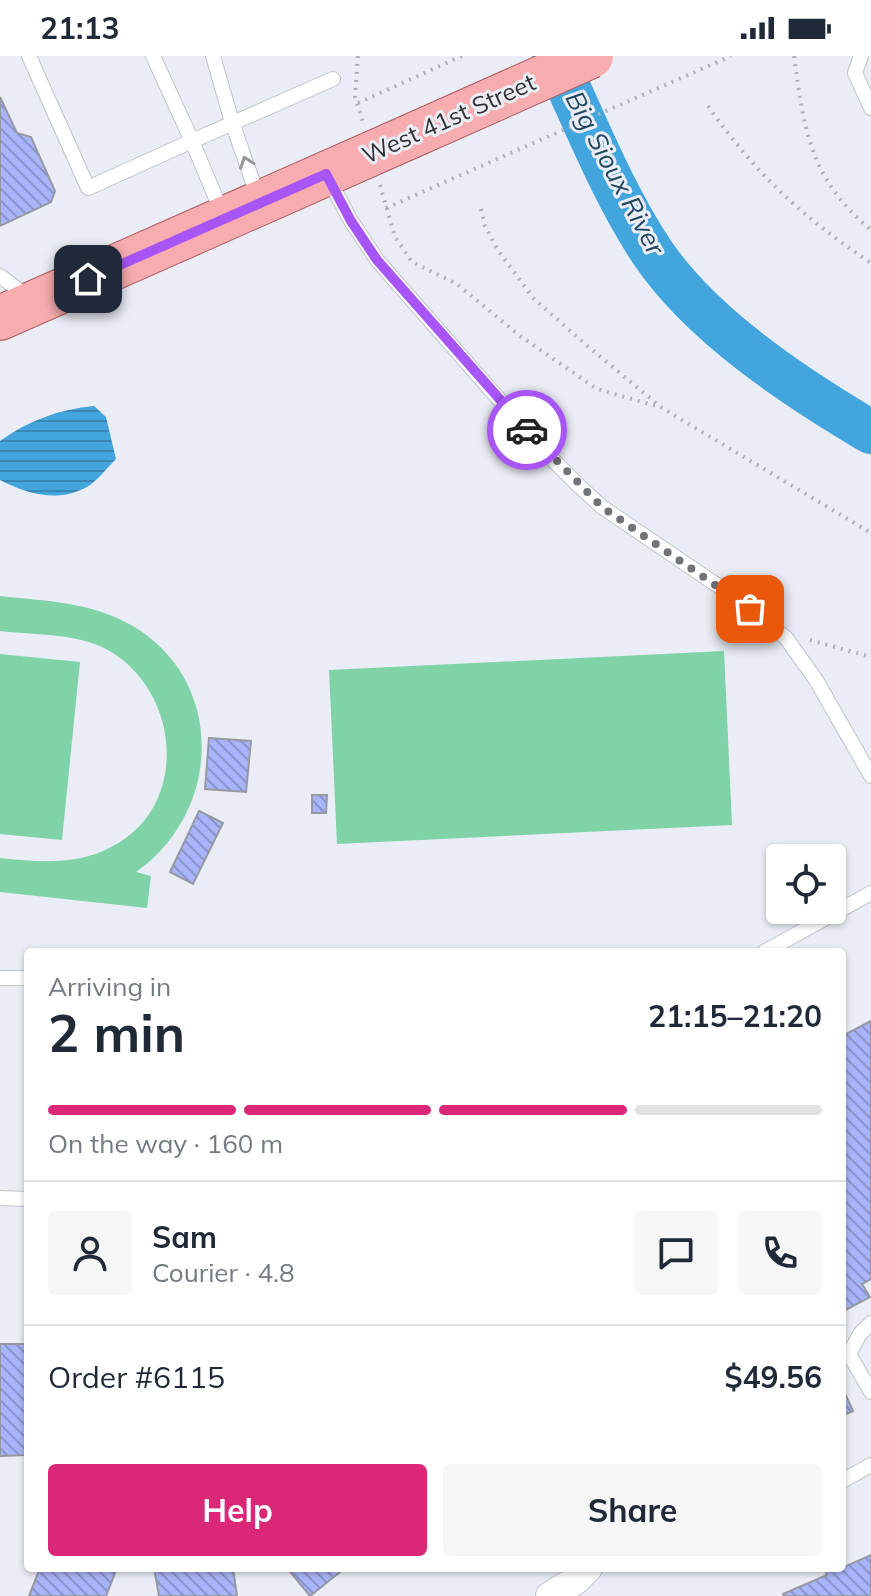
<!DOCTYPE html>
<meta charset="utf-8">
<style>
body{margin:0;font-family:Mulish,sans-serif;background:#f6f6f7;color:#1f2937;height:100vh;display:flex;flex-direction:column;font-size:30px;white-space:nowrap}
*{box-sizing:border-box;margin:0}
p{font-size:26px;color:#747a83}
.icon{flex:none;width:44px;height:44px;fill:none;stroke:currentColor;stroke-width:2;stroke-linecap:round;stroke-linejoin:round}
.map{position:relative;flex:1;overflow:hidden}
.panel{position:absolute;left:24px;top:892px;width:822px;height:624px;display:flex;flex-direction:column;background:#fff;border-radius:8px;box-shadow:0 2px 6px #0004}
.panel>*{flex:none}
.buttons{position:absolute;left:766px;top:788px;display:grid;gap:16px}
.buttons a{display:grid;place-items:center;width:80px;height:80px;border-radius:8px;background:#fff;box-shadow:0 2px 6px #0004;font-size:40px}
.pin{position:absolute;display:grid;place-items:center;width:68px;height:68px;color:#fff;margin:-34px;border-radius:16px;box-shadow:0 4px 12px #0006}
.courier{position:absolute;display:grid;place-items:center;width:80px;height:80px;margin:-40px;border:6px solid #a855f7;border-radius:50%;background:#fff;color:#222;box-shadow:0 2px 10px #0007}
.headline em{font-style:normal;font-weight:700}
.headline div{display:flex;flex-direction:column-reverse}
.headline{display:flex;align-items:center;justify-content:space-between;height:136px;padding:0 24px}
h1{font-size:52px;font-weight:700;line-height:60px}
.bar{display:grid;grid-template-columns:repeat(4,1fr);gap:12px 8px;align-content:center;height:96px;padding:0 24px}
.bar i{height:10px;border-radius:6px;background:#e0e1e3}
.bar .current{background:#db2777}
.bar p{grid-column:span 4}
.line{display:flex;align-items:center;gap:20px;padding:0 24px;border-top:2px solid #e0e1e3}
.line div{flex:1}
.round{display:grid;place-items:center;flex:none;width:84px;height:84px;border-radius:8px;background:#f6f6f7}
.button{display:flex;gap:16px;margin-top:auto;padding:16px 24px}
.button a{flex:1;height:92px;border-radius:8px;background:#db2777;color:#fff;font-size:32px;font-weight:700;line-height:92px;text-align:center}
.button a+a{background:#f6f6f7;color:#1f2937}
.status{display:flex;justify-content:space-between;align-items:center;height:56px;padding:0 40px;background:#fff;direction:ltr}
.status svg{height:22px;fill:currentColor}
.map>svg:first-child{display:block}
</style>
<div class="status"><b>21:13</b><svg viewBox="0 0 49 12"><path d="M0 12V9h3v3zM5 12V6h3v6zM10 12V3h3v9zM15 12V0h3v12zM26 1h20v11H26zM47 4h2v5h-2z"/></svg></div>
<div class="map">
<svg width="871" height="1540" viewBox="0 0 871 1540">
<defs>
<pattern id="water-rules" width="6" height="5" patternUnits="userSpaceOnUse" patternTransform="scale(2)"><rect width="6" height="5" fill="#43a5dd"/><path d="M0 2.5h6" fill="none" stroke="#3887b4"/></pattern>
<pattern id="building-back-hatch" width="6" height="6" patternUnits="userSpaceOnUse" patternTransform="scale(2)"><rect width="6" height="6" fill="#a9b5fa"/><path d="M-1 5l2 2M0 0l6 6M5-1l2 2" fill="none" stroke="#8a94cb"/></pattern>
</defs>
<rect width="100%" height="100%" fill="#ebedf6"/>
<g fill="#7fd3a7">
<path d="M 0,540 C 45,545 91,546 131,569 C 226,623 223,755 136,816 L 151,820 L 147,852 L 0,836 L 0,802 C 40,806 77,810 113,790 C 193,748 179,628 102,591 C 72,577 33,579 0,575 Z"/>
<polygon points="724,595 732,769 337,788 329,614"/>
<polygon points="0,598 80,606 62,784 0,778"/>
</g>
<path fill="url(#water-rules)" d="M 94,350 L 106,361 L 116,403 C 107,412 97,425 87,431 C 58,447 27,438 0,424 L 0,385 C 27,365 60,353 94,350 Z"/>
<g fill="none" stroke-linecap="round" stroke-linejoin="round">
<path stroke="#43a5dd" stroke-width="44" d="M 554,0 C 585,65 612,136 652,196 C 702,270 795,331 871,376"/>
</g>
<g fill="url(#building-back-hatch)" stroke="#9799a1" stroke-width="2">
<polygon points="0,41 17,77 31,81 55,135 51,146 0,170"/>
<polygon points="209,682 251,685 246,736 205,733"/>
<polygon points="312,739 327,739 326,757 312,757"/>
<polygon points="199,755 223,767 193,828 170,816"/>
<polygon points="871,965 871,1223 862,1228 870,1241 842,1256 842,980"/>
<polygon points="0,1288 28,1288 28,1399 0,1400"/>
<polygon points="842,1331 853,1355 842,1360"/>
<polygon points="871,1499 871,1540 784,1540 783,1538 827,1519 824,1512 842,1512"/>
<polygon points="40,1512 117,1512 106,1540 29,1540"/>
<polygon points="154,1512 233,1512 237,1540 159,1540"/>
<polygon points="287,1512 345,1512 310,1540"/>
</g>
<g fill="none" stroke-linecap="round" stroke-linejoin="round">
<g stroke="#c0c2cb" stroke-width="16">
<g id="service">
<polyline points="29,0 88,132 192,85 223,159"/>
<polyline points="153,0 192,85 333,23"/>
<polyline points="213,0 232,66 259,144"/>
<polyline points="861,0 855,17 871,52"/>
<polyline points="328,122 351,165 377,204 545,396 579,430 602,451 736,542 786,582 816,624 871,720"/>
<polyline points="0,220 28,241"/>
<polyline points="764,896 871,837"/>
<polyline points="0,922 28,922"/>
<polyline points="0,1142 28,1143"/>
<polyline points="871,1267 860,1278 849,1298 871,1336"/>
<polyline points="842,1425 871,1409"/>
</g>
</g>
<g stroke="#c0c2cb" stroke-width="30">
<polyline id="minor" points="550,1540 576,1524 588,1512"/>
</g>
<g stroke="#ad5d62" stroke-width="46">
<polyline id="primary" points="0,262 409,81"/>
</g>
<g stroke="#afb0b7" stroke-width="4" stroke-dasharray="2 6" stroke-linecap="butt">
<polyline points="358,0 355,41 363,66"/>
<path d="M 794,0 C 804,74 810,123 871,174"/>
<polyline points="358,47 462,0"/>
<path d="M 708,50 C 756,118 802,161 871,207"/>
<polyline points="380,129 395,181 412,206 457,228 520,280 597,333 660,351"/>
<polyline points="386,152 731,0"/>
<polyline points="481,153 485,170 497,193 534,243 585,288 662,352 871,477"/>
<polyline points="810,584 871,601"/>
</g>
<use href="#service" stroke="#fff" stroke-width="14"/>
<use href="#minor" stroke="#fff" stroke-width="28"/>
<use href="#primary" stroke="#f7acaf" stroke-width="44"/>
<g stroke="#ad5d62" stroke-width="46" stroke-linecap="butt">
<polyline id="primary-bridge" points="409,81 591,0"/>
</g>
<use href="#primary-bridge" stroke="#f7acaf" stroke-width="44"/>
</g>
<defs><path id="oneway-chevron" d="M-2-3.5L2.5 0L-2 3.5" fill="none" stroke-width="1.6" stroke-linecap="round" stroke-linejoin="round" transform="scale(2)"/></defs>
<use stroke="#98989a" href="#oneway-chevron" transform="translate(246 106) rotate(-109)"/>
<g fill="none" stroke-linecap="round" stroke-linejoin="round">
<polyline stroke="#717378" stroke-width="8" stroke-dasharray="0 14.4" points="527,374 602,451 750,553"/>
<polyline stroke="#a855f7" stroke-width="10" points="88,223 326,118 351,165 377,204 527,374"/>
</g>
<g text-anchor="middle" stroke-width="6" stroke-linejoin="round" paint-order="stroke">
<g font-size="24" fill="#303134" stroke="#ebedf6">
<text transform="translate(449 63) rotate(-24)" y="8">West 41st Street</text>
</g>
<g font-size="26" font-style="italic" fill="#214961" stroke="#ebedf6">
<text transform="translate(615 117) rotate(62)" y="9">Big Sioux River</text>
</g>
</g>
</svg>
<div class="buttons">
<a><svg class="icon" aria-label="locate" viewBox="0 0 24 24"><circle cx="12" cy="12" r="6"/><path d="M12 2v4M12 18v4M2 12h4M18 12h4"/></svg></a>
</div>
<div class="pin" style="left:750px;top:553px;background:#ea580c"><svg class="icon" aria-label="bag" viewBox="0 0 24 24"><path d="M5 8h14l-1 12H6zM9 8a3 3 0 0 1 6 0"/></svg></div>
<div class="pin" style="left:88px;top:223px;background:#1f2937"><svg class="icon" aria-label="home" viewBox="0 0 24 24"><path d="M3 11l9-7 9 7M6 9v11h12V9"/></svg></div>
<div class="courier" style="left:527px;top:374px"><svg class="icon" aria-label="car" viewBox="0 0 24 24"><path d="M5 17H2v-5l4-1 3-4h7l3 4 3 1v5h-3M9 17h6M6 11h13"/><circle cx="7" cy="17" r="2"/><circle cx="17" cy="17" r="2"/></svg></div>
<section class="panel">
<div class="headline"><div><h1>2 min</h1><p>Arriving in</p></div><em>21:15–21:20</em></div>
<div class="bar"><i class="current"></i><i class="current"></i><i class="current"></i><i></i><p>On the way · 160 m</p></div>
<div class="line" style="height:144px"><a class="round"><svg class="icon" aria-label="person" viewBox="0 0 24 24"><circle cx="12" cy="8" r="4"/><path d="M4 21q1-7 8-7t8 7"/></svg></a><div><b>Sam</b><p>Courier · 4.8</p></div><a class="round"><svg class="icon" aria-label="chat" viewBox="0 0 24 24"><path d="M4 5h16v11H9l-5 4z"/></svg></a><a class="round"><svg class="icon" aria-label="phone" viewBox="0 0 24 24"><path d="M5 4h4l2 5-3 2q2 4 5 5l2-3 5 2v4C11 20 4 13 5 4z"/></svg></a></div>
<div class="line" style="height:104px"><div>Order #6115</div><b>$49.56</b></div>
<div class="button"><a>Help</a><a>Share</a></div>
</section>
</div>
